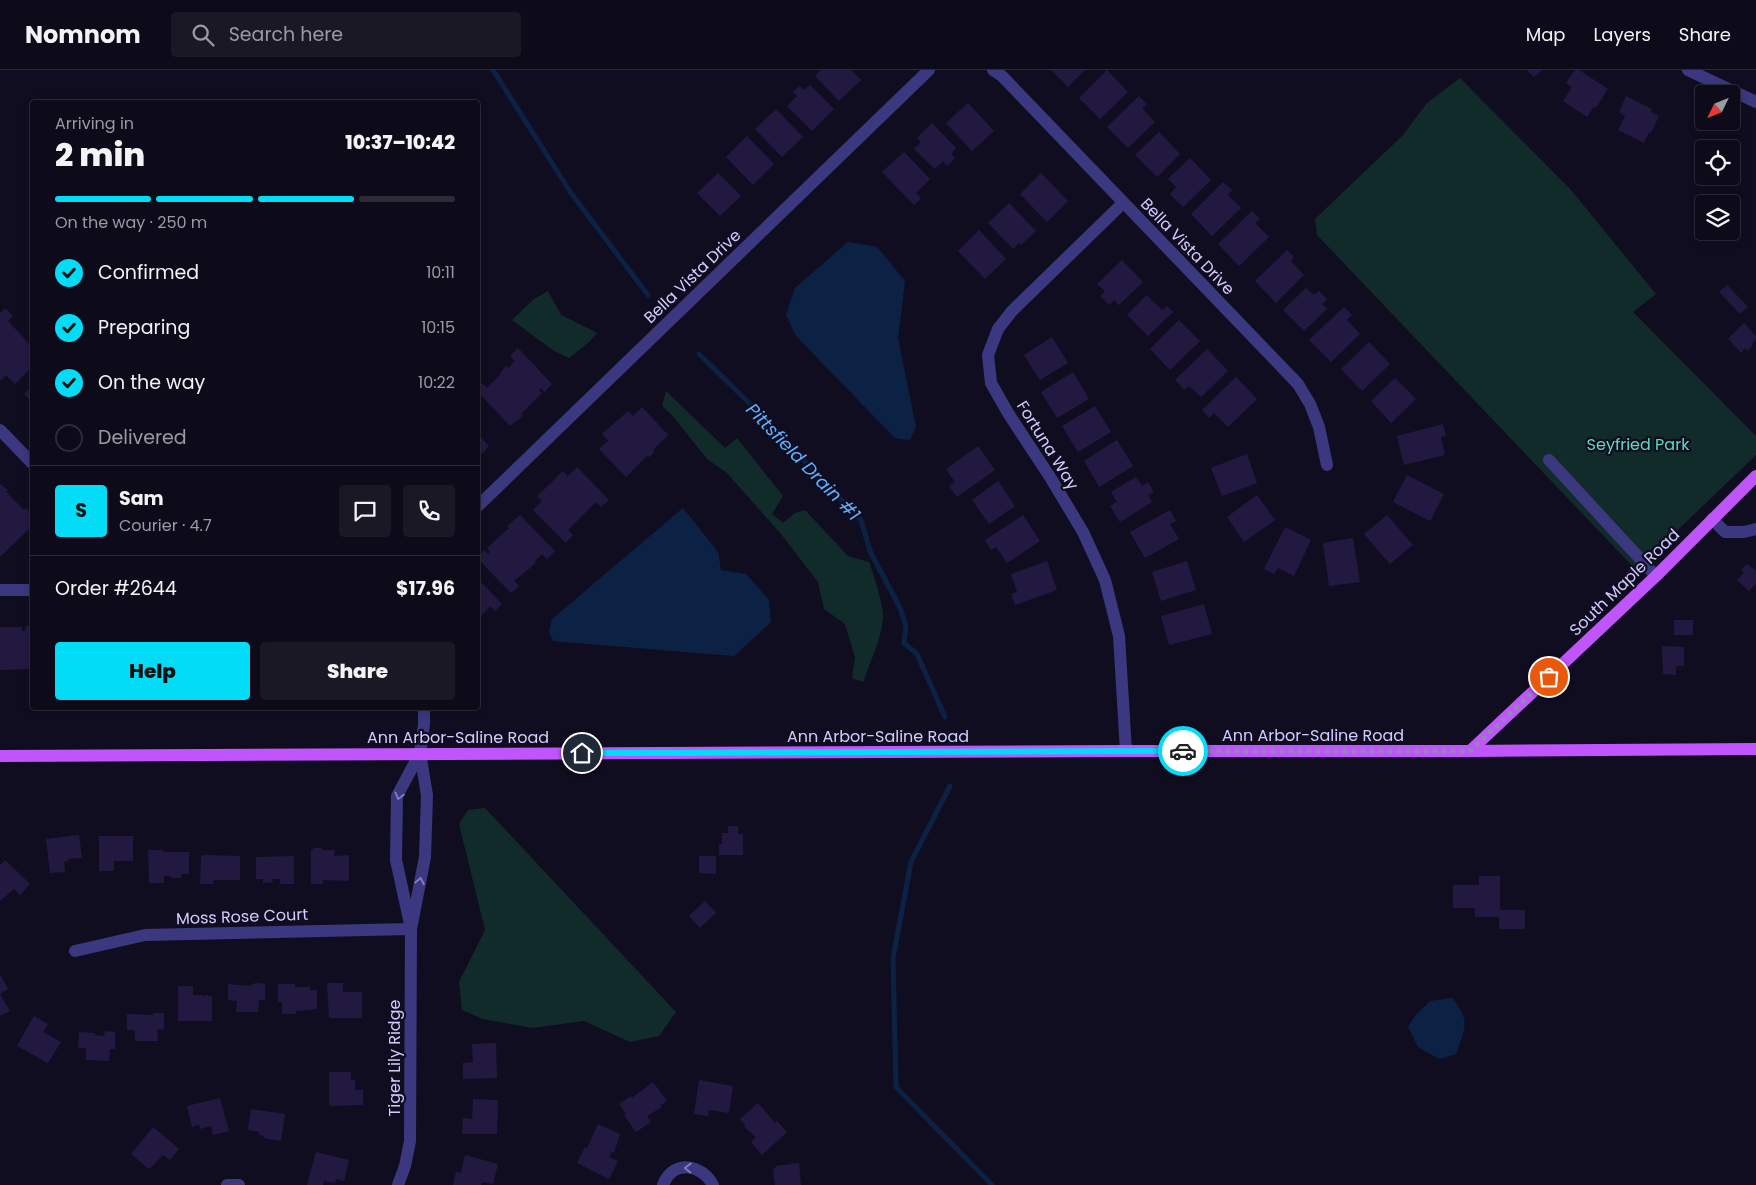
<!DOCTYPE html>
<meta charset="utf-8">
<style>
body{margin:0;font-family:Poppins,sans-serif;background:#1b1826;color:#f1f3f6;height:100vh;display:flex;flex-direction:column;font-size:19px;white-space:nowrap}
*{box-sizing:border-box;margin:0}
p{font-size:16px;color:#9a9aa2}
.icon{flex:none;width:28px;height:28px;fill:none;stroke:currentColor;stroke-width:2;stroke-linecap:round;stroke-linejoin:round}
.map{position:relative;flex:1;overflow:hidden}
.details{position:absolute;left:30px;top:30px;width:450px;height:610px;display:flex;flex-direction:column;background:#0d0a19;border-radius:5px;box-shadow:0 2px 8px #0003,0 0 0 1px #2d2b38}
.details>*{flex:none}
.needle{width:32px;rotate:227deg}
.tools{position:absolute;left:1695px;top:15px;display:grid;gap:10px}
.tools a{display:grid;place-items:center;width:45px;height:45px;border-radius:5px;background:#0d0a19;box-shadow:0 2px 8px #0003,0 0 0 1px #2d2b38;font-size:25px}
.pin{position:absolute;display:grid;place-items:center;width:42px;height:42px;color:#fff;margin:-21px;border:2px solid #fff;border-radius:50%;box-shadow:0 1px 5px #0007}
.courier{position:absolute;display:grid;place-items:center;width:50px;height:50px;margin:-25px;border:4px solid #02dcf6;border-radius:50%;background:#fff;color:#222;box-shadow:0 1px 6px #0007}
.summary em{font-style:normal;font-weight:800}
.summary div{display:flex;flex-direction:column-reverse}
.summary{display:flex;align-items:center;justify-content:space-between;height:85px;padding:0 25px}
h1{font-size:32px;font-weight:800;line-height:38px}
.bar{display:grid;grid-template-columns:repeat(4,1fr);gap:8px 5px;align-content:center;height:60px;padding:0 25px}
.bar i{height:6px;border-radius:4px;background:#2d2b38}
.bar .active{background:#02dcf6}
.bar p{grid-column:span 4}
.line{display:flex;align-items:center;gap:12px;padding:0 25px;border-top:1px solid #2d2b38}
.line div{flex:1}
.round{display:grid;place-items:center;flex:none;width:52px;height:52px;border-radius:5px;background:#1b1826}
ol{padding:0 25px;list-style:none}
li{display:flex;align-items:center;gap:15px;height:55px}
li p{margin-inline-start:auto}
li .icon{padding:5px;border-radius:50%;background:#02dcf6;color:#111;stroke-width:4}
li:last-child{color:#9a9aa2}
li i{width:28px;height:28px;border:2px solid #2d2b38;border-radius:50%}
.action{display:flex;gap:10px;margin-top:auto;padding:10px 25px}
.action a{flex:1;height:58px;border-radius:5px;background:#02dcf6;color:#111;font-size:20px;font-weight:800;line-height:58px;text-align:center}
.action a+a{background:#1b1826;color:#f1f3f6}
header{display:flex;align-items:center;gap:30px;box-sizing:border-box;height:70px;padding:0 25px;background:#0d0a19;border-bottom:1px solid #2d2b38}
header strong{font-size:24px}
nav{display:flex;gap:28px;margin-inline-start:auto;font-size:18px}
.search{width:350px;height:45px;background:#1b1826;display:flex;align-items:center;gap:12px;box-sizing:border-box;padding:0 18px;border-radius:5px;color:#9a9aa2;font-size:19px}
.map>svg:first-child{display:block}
</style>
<header>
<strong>Nomnom</strong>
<div class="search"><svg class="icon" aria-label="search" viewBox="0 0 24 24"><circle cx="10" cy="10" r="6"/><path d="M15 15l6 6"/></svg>Search here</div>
<nav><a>Map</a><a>Layers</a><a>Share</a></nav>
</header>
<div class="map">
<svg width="1756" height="1115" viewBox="0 0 1756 1115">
<rect width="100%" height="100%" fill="#110d21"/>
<g fill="#102b2a">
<polygon points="1460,8 1571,120 1656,224 1633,242 1756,366 1756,385 1636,500 1317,165 1315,149 1403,65 1427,33"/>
<polygon points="548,221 561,245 597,263 589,272 569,288 554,281 512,250 534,229"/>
<path d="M 666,321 L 725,378 L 737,368 L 783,426 L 772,444 L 783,453 L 795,443 L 805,440 L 848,486 L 869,492 C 874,506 884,535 883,549 C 881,570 870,592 863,612 L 852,608 L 855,587 L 845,554 L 824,539 L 818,512 L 781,464 L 727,403 L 707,389 L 672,345 L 662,336 Z"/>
<polygon points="485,738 676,942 659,966 630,972 584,951 532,958 483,949 462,940 459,912 485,860 459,754 468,740"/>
</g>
<g fill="#0c2245">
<polygon points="848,172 877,177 905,211 898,268 916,357 910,370 895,368 796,266 786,245 795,218"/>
<polygon points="683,438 718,482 721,500 746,504 769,530 771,552 734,586 553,571 549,562 552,549"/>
<path d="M 1452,928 C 1471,951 1465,958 1456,984 L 1439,989 L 1418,977 L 1408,957 L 1415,946 L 1430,931 Z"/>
</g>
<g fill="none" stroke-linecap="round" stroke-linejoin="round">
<g stroke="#0c2245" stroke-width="5">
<polyline points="493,0 571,123 648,225"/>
<polyline points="699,284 745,329 861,450 870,481 900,538 906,556 904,573 917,584 945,647"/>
<polyline points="950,716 911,792 893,888 896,1017 992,1115"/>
</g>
</g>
<g fill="#221941">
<polygon points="821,0 851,0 861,10 839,31 815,6"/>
<polygon points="1051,0 1085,0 1068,17"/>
<polygon points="1107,0 1128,22 1100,49 1079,28"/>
<polygon points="1527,0 1542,0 1534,7"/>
<polygon points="1575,0 1579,0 1608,19 1596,38 1594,37 1587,47 1563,31 1572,17 1566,13"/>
<polygon points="810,15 834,39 812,61 787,36 797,26 793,22 800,16 804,20"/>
<polygon points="1139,26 1147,34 1142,38 1155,52 1128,78 1107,57"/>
<polygon points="1626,26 1652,39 1651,42 1659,46 1651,63 1649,62 1644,73 1618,60 1625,46 1619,42"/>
<polygon points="968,33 994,61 972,81 946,53"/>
<polygon points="776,39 803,67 782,87 755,59"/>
<polygon points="932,53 956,78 951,84 955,88 947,96 943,91 935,99 914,79 921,72 917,68"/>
<polygon points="1159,62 1180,84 1157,107 1135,85"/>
<polygon points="747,66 774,94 753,115 726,87"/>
<polygon points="904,82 930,109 916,123 921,128 914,135 882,102"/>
<polygon points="1190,88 1211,110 1183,137 1170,124 1176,117 1168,109"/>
<polygon points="718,103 741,126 720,146 697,123"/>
<polygon points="1041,103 1068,131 1047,152 1020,124"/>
<polygon points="1223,112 1232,120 1228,125 1241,138 1212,166 1191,144"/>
<polygon points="1009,133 1036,161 1021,175 1019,173 1013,179 988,153"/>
<polygon points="1252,141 1260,149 1255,153 1269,167 1239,196 1218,174"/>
<polygon points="979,160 1006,189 985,209 958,181"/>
<polygon points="1287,180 1294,187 1291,191 1304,205 1276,233 1255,211"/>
<polygon points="1122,190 1143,212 1119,235 1114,230 1109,235 1100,226 1105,221 1097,214"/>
<polygon points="1727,215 1748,237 1740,244 1719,222"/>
<polygon points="1306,218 1314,225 1319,221 1327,229 1322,234 1327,239 1304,261 1283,240"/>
<polygon points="1147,225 1162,240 1167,236 1173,242 1148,266 1127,245"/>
<polygon points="1344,237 1352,245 1347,250 1360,264 1331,292 1309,270"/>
<polygon points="5,238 13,246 8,251 32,277 32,297 15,314 6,305 1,310 0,309 0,243"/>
<polygon points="1179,250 1200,271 1170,300 1150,279"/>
<polygon points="1744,253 1756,266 1756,269 1752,274 1753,275 1747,281 1745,278 1741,283 1728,269"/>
<polygon points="1052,267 1068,293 1040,310 1024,285"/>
<polygon points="1369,272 1390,294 1362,321 1341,299"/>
<polygon points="518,278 552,314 545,322 541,318 539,320 542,323 521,344 523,346 510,356 478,322 478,318 482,313 487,318 501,304 500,303 506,296 508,298 515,291 510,286"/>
<polygon points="1207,279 1228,301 1201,327 1189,316 1184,320 1175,310"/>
<polygon points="1073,302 1089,329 1057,348 1041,322"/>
<polygon points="1236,307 1257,329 1228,357 1214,343 1209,348 1202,340"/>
<polygon points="1395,308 1416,329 1391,353 1371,331"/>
<polygon points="32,316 32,332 24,324"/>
<polygon points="1095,336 1111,362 1078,382 1062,356"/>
<polygon points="642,337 668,365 653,380 654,382 649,387 647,386 626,407 599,379 608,371 602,364 628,341 633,346"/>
<polygon points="1443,354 1446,366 1441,367 1445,385 1404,395 1397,366"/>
<polygon points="478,364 489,376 482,384 478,380"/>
<polygon points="1117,370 1133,396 1099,417 1084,391"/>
<polygon points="978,376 995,400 957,427 949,416 955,412 946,399"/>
<polygon points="1247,384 1257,413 1222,426 1211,398"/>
<polygon points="577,397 609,430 601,437 596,432 568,460 573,465 566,473 533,440 542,431 537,426 550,414 563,401 568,406"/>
<polygon points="1407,405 1444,424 1430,451 1393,432"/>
<polygon points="1136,407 1142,416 1148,412 1154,422 1148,425 1152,432 1120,452 1110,436 1117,432 1111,422"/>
<polygon points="998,411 1015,436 989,454 972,430"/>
<polygon points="0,414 8,420 6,422 24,440 26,438 31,443 30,444 32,447 32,456 1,486 0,485"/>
<polygon points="1257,425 1275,450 1244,472 1227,447"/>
<polygon points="1170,440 1176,451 1170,454 1179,469 1145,488 1130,462"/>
<polygon points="520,445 555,481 547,489 542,484 535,491 536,492 530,498 514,511 519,516 511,523 478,489 478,487 484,480 488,484 490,482 487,478 509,458 507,456"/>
<polygon points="1023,445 1040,471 1007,493 996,477 991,480 985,470"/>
<polygon points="1387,445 1413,475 1390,494 1364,464"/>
<polygon points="1285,457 1311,470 1294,506 1278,498 1274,504 1264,499"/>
<polygon points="1353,468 1360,512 1329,516 1323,473"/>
<polygon points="1047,491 1057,520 1015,535 1011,524 1017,522 1011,504"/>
<polygon points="1187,491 1196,520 1161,531 1152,502"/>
<polygon points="1747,494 1756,500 1756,514 1749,521 1737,510 1744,503 1741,500"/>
<polygon points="478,509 502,534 495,541 490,536 478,550"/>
<polygon points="1204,534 1212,564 1169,575 1161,546"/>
<rect x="1674" y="550" width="19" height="15"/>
<polygon points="26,556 32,556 32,599 0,600 0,557 22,557 22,561 25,561"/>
<polygon points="1662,576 1684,577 1684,596 1676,596 1676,605 1663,604"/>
<polygon points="728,756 738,756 738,764 743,764 743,785 719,785 719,774 722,774 722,763 728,763"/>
<polygon points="79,765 82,788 68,789 68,791 64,792 65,802 50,803 46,769"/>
<polygon points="99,766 133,766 133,791 114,791 114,801 99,801"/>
<polygon points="313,778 322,778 322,780 335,780 334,786 349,785 349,811 323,810 323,814 311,814 311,780 313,780"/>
<polygon points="148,780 163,780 163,782 189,782 189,804 181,804 181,808 171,808 171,806 164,806 164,813 149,813"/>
<polygon points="204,785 240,786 240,810 213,810 213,814 200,814 201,786"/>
<polygon points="294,786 294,814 280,814 280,809 272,809 273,812 263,813 263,809 256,809 256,787"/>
<polygon points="699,786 716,786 716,804 699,803"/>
<polygon points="5,790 30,814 20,825 14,819 0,831 0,795"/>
<polygon points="1479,806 1500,806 1500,840 1525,840 1525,859 1499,859 1499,847 1475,847 1475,838 1453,838 1453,815 1479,815"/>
<polygon points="705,831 716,843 700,858 689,846"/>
<polygon points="0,904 8,919 0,924 10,941 0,946"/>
<polygon points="258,913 265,914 265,930 259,930 258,942 236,942 237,931 228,930 228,914 251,916 252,914"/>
<polygon points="327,913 343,913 343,922 362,922 362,948 329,948"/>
<polygon points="278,914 295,914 295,917 310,917 310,920 317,920 317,939 296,941 296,944 282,944 282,932 278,932"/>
<polygon points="178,916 193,916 193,925 203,925 203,927 206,925 212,927 212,951 178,951"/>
<polygon points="153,943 164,943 164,960 157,959 158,971 135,971 135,960 127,960 127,944 153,945"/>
<polygon points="34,946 48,954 43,962 61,972 48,993 17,976"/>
<polygon points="105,961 115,962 115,979 110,979 109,991 86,990 86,978 78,978 79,962 95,963 94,965 104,966"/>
<polygon points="496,973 497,1008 463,1009 463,993 473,992 472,974"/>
<polygon points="329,1002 351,1002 351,1010 355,1010 355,1020 363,1020 363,1035 329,1036"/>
<polygon points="699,1010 733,1016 729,1043 709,1040 708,1046 694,1044"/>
<polygon points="653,1012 667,1031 660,1036 662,1037 647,1046 651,1052 636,1062 624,1045 626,1044 619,1034 631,1026 632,1028"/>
<polygon points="220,1028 229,1061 213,1065 211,1056 200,1059 199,1055 192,1057 187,1036"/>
<polygon points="473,1029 498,1030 497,1064 462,1064 463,1048 472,1049"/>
<polygon points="758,1033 775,1053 777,1051 787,1062 762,1085 751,1072 756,1067 744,1057 745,1055 740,1049"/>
<polygon points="251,1039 285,1044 281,1071 263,1068 264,1066 259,1065 259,1062 248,1060"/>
<polygon points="598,1054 620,1064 614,1083 612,1082 609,1087 618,1091 609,1109 577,1093 585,1077 587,1078"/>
<polygon points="153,1057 179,1079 170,1090 163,1085 149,1099 131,1084"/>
<polygon points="316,1082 349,1090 344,1111 336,1109 335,1113 324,1111 323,1115 307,1115"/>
<polygon points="465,1085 498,1094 493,1114 482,1112 481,1115 453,1115 456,1102 461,1103"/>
<polygon points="799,1093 801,1115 775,1115 773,1099 776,1098 776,1096"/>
</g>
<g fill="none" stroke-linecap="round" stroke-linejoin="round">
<g stroke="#3c387f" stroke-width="12">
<polyline points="993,0 1002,6 1298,314 1310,334 1319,357 1327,395"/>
<polyline points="1688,0 1756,32"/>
<polyline points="1123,133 1012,241 998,259 988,285 991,313 1008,343 1050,407 1083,462 1105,510 1119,566 1126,681"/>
<polyline points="0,360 32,393"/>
<polyline points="1549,390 1656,506"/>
<polyline points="478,436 929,0"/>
<polyline points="1712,449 1725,462 1744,462 1756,459"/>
<polyline points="0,520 32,520"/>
<polyline points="410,854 396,790 397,726 420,683"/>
<polyline points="75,881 145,865 411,859"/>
<polyline points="227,1115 239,1115"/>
<polyline points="398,1115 405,1096 410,1071 411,859 425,787 427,725 420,683 424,654 424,638"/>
<path d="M 663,1115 C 673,1089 702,1094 713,1115"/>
</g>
<g stroke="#c055fe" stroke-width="12">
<polyline points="1470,681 1656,506 1756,406"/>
<polyline points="0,686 1126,681 1470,681 1756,679"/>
</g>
</g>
<defs><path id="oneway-chevron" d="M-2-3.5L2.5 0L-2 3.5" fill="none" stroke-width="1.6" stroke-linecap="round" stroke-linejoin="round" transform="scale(1.25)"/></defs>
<g stroke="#807bb9">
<use href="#oneway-chevron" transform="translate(399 726) rotate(105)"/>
<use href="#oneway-chevron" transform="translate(420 811) rotate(-79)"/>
<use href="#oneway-chevron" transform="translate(688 1098) rotate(-179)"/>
</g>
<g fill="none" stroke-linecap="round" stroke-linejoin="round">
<polyline stroke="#8f8ab1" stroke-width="5" stroke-dasharray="0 9" points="1183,681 1470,681 1549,607"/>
<polyline stroke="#02dcf6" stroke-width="6" points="582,683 1183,681"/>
</g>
<g text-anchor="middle" stroke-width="4.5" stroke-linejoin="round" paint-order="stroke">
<g font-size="16" fill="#d3cdff" stroke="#110d21">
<text transform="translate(1188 176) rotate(46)" y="6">Bella Vista Drive</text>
<text transform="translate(692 206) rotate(-44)" y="6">Bella Vista Drive</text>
<text transform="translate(1048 375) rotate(58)" y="6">Fortuna Way</text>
<text transform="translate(1624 512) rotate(-44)" y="6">South Maple Road</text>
<text x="1313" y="671">Ann Arbor-Saline Road</text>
<text x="878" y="672">Ann Arbor-Saline Road</text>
<text x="458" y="673">Ann Arbor-Saline Road</text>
<text transform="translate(242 846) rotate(-2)" y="6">Moss Rose Court</text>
<text transform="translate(394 988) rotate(-90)" y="6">Tiger Lily Ridge</text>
</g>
<g font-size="16" fill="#5adebe" stroke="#110d21">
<text x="1638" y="380">Seyfried Park</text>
</g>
<g font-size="18" font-style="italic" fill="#5cb2fe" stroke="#110d21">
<text transform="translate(803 392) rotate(46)" y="6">Pittsfield Drain #1</text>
</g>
</g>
</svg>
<div class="tools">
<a><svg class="needle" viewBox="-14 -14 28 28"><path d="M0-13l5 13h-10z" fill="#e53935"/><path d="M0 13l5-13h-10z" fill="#9a9aa2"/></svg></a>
<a><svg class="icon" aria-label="locate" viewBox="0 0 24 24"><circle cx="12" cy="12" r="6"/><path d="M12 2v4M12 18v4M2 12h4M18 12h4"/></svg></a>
<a><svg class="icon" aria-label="layers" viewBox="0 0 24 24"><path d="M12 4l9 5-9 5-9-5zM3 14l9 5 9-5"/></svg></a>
</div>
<div class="pin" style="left:1549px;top:607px;background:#ea580c"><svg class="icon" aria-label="bag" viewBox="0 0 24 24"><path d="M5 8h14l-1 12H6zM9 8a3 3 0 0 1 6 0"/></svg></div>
<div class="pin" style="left:582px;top:683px;background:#1f2937"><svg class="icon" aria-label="home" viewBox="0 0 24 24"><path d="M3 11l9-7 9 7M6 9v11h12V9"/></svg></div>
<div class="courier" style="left:1183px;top:681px"><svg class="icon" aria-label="car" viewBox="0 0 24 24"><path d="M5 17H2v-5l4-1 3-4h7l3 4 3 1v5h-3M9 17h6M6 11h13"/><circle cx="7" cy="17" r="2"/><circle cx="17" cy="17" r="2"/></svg></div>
<section class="details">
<div class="summary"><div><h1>2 min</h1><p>Arriving in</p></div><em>10:37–10:42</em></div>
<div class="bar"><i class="active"></i><i class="active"></i><i class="active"></i><i></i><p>On the way · 250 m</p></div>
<ol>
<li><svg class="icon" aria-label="check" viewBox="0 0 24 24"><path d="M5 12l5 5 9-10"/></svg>Confirmed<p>10:11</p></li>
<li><svg class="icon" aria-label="check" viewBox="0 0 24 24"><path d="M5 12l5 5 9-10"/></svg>Preparing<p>10:15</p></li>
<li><svg class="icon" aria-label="check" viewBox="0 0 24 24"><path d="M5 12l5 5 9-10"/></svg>On the way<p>10:22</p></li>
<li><i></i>Delivered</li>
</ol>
<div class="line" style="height:90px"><b class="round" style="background:#02dcf6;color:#111">S</b><div><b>Sam</b><p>Courier · 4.7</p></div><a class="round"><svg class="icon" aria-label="chat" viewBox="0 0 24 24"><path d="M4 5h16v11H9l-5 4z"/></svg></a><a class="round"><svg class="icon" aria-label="phone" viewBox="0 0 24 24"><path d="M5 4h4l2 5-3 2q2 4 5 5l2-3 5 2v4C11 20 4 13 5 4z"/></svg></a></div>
<div class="line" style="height:65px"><div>Order #2644</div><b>$17.96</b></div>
<div class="action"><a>Help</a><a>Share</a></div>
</section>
</div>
